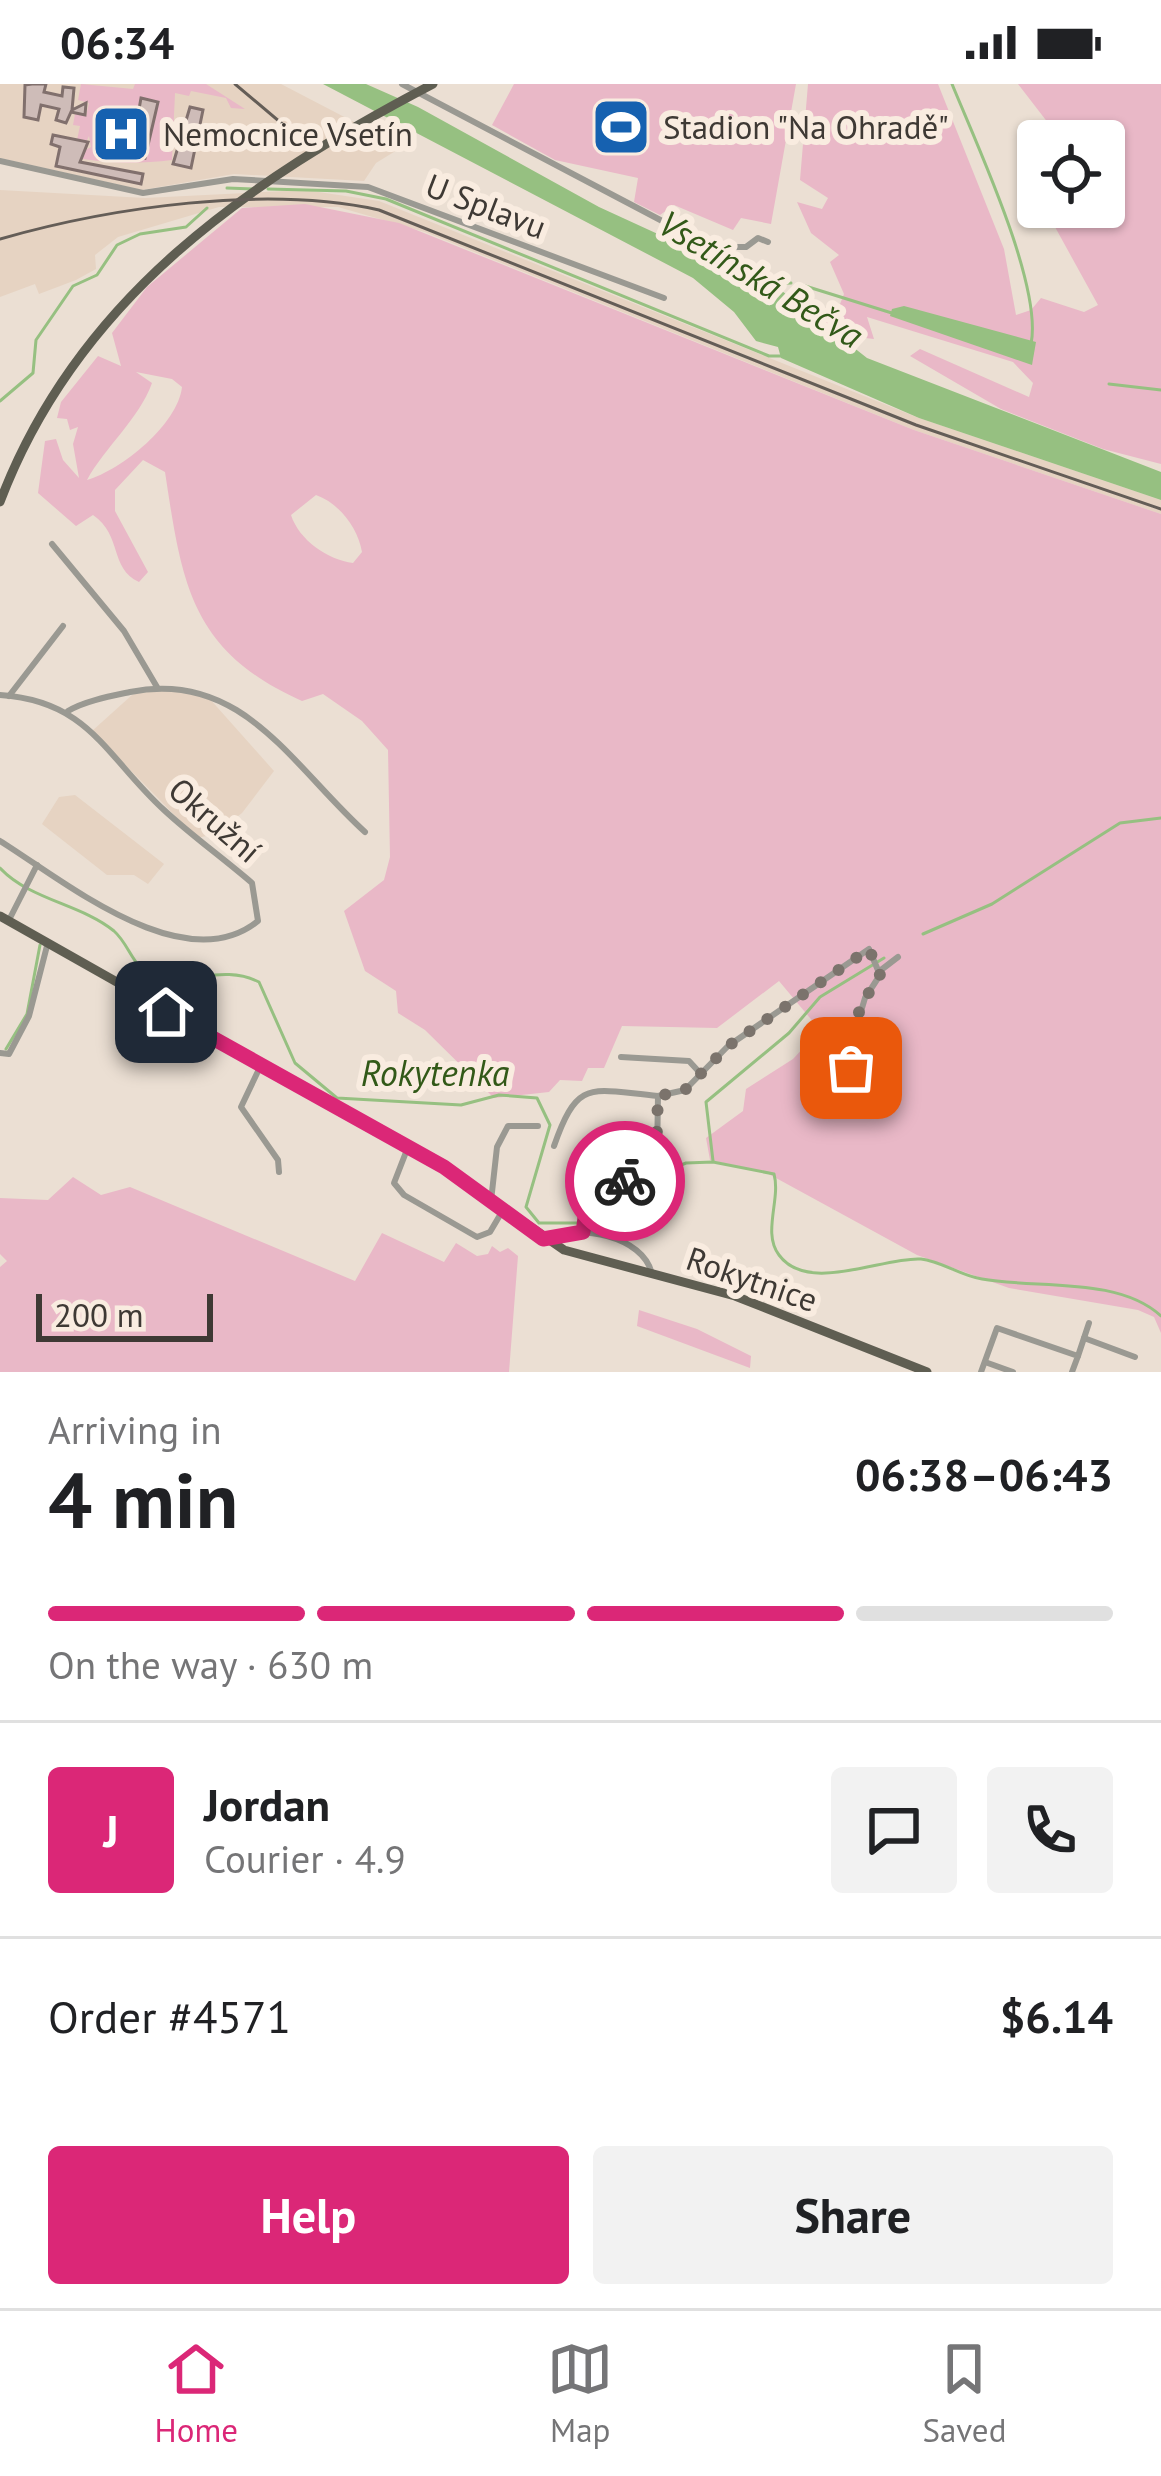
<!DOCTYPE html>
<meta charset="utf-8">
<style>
body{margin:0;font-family:"PT Sans",sans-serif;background:#f2f2f2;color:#202124;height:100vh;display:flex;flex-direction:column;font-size:45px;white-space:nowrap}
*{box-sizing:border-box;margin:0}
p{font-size:39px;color:#757577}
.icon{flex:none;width:66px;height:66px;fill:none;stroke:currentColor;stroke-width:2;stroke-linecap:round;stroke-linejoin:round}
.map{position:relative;height:1288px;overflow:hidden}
.panel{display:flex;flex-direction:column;background:#fff;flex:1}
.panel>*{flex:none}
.controls{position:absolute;left:1017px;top:36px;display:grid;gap:24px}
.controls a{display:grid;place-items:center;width:108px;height:108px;border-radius:12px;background:#fff;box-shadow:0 3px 9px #0004;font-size:60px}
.scale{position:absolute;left:36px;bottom:30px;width:177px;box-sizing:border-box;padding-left:12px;border:6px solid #3e3934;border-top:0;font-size:33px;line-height:42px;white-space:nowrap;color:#3e3934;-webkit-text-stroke:9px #f9ece0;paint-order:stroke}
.pin{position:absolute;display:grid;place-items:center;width:102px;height:102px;color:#fff;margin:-51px;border-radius:24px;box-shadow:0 6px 18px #0006}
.courier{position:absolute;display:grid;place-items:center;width:120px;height:120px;margin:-60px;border:9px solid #db2777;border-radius:50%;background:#fff;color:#222;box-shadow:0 3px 15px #0007}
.headline em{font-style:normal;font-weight:800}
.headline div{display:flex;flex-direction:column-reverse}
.headline{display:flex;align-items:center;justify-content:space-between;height:204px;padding:0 48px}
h1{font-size:78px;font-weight:800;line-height:90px}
.bar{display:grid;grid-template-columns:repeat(4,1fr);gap:18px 12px;align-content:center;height:144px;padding:0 48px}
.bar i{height:15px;border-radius:9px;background:#e0e0e0}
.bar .current{background:#db2777}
.bar p{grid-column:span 4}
.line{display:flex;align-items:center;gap:30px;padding:0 48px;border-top:3px solid #e0e0e0}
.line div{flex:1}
.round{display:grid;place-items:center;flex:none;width:126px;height:126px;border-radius:12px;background:#f2f2f2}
.primary-button{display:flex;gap:24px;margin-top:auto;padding:24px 48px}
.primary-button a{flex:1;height:138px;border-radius:12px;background:#db2777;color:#fff;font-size:48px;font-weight:800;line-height:138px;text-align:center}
.primary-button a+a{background:#f2f2f2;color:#202124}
.status{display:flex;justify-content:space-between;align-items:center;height:84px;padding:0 60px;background:#fff;direction:ltr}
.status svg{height:33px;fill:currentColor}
.dock{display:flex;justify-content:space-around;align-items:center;height:168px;border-top:3px solid #e0e0e0;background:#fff;font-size:33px;color:#757577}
.dock a{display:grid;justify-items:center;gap:6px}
.dock .current{color:#db2777}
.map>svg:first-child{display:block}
</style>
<div class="status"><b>06:34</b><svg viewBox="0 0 49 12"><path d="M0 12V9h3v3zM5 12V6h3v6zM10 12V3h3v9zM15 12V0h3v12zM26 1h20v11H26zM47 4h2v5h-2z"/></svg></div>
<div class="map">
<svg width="1161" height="1288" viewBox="0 0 1161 1288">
<rect width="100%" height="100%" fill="#ebdfd3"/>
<g fill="#e6d3c2">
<polygon points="0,0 281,0 402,63 376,79 364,97 234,90 142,106 0,74"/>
<polygon points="0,106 145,114 305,106 379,117 919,334 1161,416 1161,430 914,346 425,148 338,123 219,123 118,153 95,171 96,185 76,196 39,210 35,200 0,213"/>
<polygon points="157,603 209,614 274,687 242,729 215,750 197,754 92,647 132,611"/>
<polygon points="75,711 164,780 148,800 134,791 107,791 42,740 59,713"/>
</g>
<g fill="#e9b8c7" fill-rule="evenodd">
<path d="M 81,0 L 133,5 L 135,0 L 206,0 L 245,25 L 231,24 L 226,14 L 191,7 L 189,12 L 175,9 L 172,76 C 138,80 107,80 72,73 L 91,63 L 89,52 L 86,58 L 77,56 L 80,42 L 73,41 L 75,30 L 86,32 L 89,19 L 78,16 Z"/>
<polygon points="514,0 796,0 771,140 741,134 733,146 674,121 660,131 634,118 638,94 555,76 492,41"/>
<polygon points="808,0 938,0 1004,165 1016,231 1031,226 1041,214 1084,228 1098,221 1044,123 1104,123 1104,57 1062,57 1018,0 1161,0 1161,380 1103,365 1001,325 910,272 920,265 1029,313 1033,299 1013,278 867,233 874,255 840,251 814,230 817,219 836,230 844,210 830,178 839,171 811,149 797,118 822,125 828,114 800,96"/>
<path d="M 305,120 L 399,139 L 914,346 L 1161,430 L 1161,1249 L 1154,1233 L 1138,1226 L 1009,1204 L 917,1171 L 765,1088 L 710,1076 L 706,1054 L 743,1027 L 746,1005 L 793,975 L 820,946 L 779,897 L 717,944 L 622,942 L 604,984 L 588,984 L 582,997 L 560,996 L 549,1008 L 494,1014 L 425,946 L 398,929 L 396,907 L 365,887 L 344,827 L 384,796 L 390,773 L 388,666 L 362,637 L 323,610 L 302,617 C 190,567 182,499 165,388 L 143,376 L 115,406 L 115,427 L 148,488 L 139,498 C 109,484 123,452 93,431 L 76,442 L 38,409 L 45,357 L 56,355 L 63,376 L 79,394 L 73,360 L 78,343 L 70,346 L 67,335 L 57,334 L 61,318 L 98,272 L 121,282 L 112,249 L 147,203 L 242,124 ZM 136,288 L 172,295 L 182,303 C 178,340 122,386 87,396 C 105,363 139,335 152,299 ZM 316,411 C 339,419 358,444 362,468 L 353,479 C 328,476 299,456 291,431 Z"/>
<polygon points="73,1093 101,1111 130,1103 355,1197 382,1149 444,1178 456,1159 477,1172 488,1170 492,1162 500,1168 508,1164 518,1172 509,1288 0,1288 0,1183 7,1177 0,1170 0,1114 48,1116"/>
<polygon points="639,1226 697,1245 751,1272 750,1284 637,1242"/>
</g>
<g fill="#96c081">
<polygon points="323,0 366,0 418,23 599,123 782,207 867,274 1161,388 1161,416 919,334 781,274 778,263 756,257 734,228 693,194"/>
<polygon points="904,222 1036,258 1032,281 890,232 892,225"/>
</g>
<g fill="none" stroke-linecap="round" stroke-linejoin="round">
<g stroke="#96c081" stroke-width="3">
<path d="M 952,0 C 976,59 1043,202 1031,260"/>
<polyline points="227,104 253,105"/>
<polyline points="268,105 346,107 386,115 769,272 785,272"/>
<polyline points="764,200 791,199"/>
<polyline points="802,201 895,230"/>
<polyline points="1109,300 1161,306"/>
<polyline points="0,317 33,289 36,256 73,202 97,191 117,161 140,150 186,143 207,124"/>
<path d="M 0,784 C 30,816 81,820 114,847 C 131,862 133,888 158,893 C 193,899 225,881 259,898 L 295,979 L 337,1014 L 461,1021 L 499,1011 L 537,1014 L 550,1041 L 526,1123 L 539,1139 L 580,1139 L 637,1099 L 686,1079 L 713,1078 L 774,1090 C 781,1115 762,1149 779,1171 C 808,1211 885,1172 921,1175 C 941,1177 961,1192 982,1195 C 1036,1205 1118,1192 1161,1232"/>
<polyline points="923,850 992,820 1120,739 1161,734"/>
<polyline points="6,965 27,930 40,861"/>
<polyline points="713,1077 706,1018 789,949 820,913 884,874"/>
</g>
</g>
<g fill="#cebcb8" stroke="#81706d" stroke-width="3">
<polygon points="32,0 46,0 44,8 62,12 63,3 74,4 72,26 86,19 85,31 71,28 66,39 56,36 59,25 41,21 38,36 24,33 25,1"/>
<polygon points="141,14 158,18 145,74 131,70"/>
<polygon points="190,23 203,26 191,84 173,80"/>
<polygon points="53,51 88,58 80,78 143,90 141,100 56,82 60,63 51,60"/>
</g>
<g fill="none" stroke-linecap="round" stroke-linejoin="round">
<g stroke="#9a9992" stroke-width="6">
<polyline points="402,0 666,139 728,163 746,163 758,154 768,158"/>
<polyline points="0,77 143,109 233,95 368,103 664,214"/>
<polyline points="52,460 124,547 157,603"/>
<path d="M 0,611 C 90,617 106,673 164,726 C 192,752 223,774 252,799 L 258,837 C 184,897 63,796 0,757"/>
<polyline points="9,612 63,542"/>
<path d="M 68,627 C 84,617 111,612 130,608 C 242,585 292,682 365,748"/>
<polyline points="9,836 37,781"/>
<polyline points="881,886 898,873"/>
<polyline points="0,969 9,970 29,932 48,858"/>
<polyline points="621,973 689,977 701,990"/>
<polyline points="260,983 241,1023 278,1076 279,1088"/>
<path d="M 554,1062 C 578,993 591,1006 658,1012"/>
<polyline points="408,1063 394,1099 404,1111 477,1153 490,1148 503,1126"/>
<polyline points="491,1117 497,1063 508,1042 538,1042"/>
<polyline points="582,1148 589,1124 657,1074 658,1012 685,1006 728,962 869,865 880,891 865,914 848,971 859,990 886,981"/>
<path d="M 546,1153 C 579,1141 643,1151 652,1190"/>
<polyline points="1084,1254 1135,1273"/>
<polyline points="1078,1272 1089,1239"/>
<polyline points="985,1278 1013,1288"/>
<polyline points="981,1288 997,1244 1078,1272 1072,1288"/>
</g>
<g stroke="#5f5e52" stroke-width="9">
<path d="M 0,418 C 77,214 248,97 433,0"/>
<polyline points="0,832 444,1083 564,1166 735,1212 927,1288"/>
</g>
<g stroke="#645d57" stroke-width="3">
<polyline points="235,0 306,60"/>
<path d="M 0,155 C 112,123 265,101 379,126 L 916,341 L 1161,425"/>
</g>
</g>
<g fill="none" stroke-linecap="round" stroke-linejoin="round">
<path stroke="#7b736c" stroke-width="12" stroke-dasharray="0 21.6" d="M 625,1097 L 656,1074 L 658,1012 L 685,1006 L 728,962 L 869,865 L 880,891 C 863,916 843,953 851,984"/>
<polyline stroke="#db2777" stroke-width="15" points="166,928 444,1083 543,1155 583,1148 586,1127 625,1097"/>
</g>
<defs>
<g id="stadium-square" transform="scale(3)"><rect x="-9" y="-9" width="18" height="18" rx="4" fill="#1661b0" stroke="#f9ece0"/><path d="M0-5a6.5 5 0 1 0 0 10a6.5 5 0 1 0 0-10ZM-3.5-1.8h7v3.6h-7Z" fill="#fff"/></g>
<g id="hospital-square" transform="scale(3)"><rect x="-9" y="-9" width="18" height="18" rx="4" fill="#1661b0" stroke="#f9ece0"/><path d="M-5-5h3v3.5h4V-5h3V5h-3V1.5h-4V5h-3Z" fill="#fff"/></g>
</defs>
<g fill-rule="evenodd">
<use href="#stadium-square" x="621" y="43"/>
<use href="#hospital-square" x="121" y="50"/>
</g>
<g text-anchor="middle" stroke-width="12" stroke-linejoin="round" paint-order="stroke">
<g font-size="33" fill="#3e3934" stroke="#f9ece0" text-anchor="start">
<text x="663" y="55">Stadion "Na Ohradě"</text>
<text x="163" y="62">Nemocnice Vsetín</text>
</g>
<g font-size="33" fill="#3e3934" stroke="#f9ece0">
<text transform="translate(486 122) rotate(21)" y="12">U Splavu</text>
<text transform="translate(215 736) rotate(41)" y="12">Okružní</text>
<text transform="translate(752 1195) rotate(19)" y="12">Rokytnice</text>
</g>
<g font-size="36" font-style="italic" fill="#325918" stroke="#f9ece0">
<text transform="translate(761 195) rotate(31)" y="13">Vsetínská Bečva</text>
<text x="435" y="1002">Rokytenka</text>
</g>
</g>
</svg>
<div class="controls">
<a><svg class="icon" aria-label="locate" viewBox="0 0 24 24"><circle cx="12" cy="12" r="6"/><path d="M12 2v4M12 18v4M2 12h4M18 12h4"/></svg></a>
</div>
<div class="scale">200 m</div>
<div class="pin" style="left:851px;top:984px;background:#ea580c"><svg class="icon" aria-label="bag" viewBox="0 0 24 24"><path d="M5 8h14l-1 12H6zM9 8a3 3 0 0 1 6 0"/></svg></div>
<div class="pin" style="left:166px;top:928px;background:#1f2937"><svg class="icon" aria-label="home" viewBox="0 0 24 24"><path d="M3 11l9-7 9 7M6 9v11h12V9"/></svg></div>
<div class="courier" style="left:625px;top:1097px"><svg class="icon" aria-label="bike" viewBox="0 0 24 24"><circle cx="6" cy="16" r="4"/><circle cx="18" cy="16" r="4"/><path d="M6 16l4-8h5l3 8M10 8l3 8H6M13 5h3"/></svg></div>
</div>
<section class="panel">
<div class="headline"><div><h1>4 min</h1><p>Arriving in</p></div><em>06:38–06:43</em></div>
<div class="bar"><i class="current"></i><i class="current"></i><i class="current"></i><i></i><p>On the way · 630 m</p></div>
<div class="line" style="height:216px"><b class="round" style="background:#db2777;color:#fff">J</b><div><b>Jordan</b><p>Courier · 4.9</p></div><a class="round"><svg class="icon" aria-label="chat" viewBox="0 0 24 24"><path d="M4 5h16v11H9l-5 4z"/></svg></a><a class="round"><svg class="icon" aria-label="phone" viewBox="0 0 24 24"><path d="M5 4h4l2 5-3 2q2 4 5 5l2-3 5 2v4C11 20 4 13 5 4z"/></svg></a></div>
<div class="line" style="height:156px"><div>Order #4571</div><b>$6.14</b></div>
<div class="primary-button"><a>Help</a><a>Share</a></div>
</section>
<nav class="dock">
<a class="current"><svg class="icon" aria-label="home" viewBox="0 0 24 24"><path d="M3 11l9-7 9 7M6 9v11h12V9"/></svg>Home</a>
<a><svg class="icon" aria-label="map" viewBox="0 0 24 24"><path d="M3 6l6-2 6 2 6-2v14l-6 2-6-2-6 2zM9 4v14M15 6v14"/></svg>Map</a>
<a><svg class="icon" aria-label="saved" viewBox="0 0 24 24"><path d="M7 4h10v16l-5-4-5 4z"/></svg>Saved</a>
</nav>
